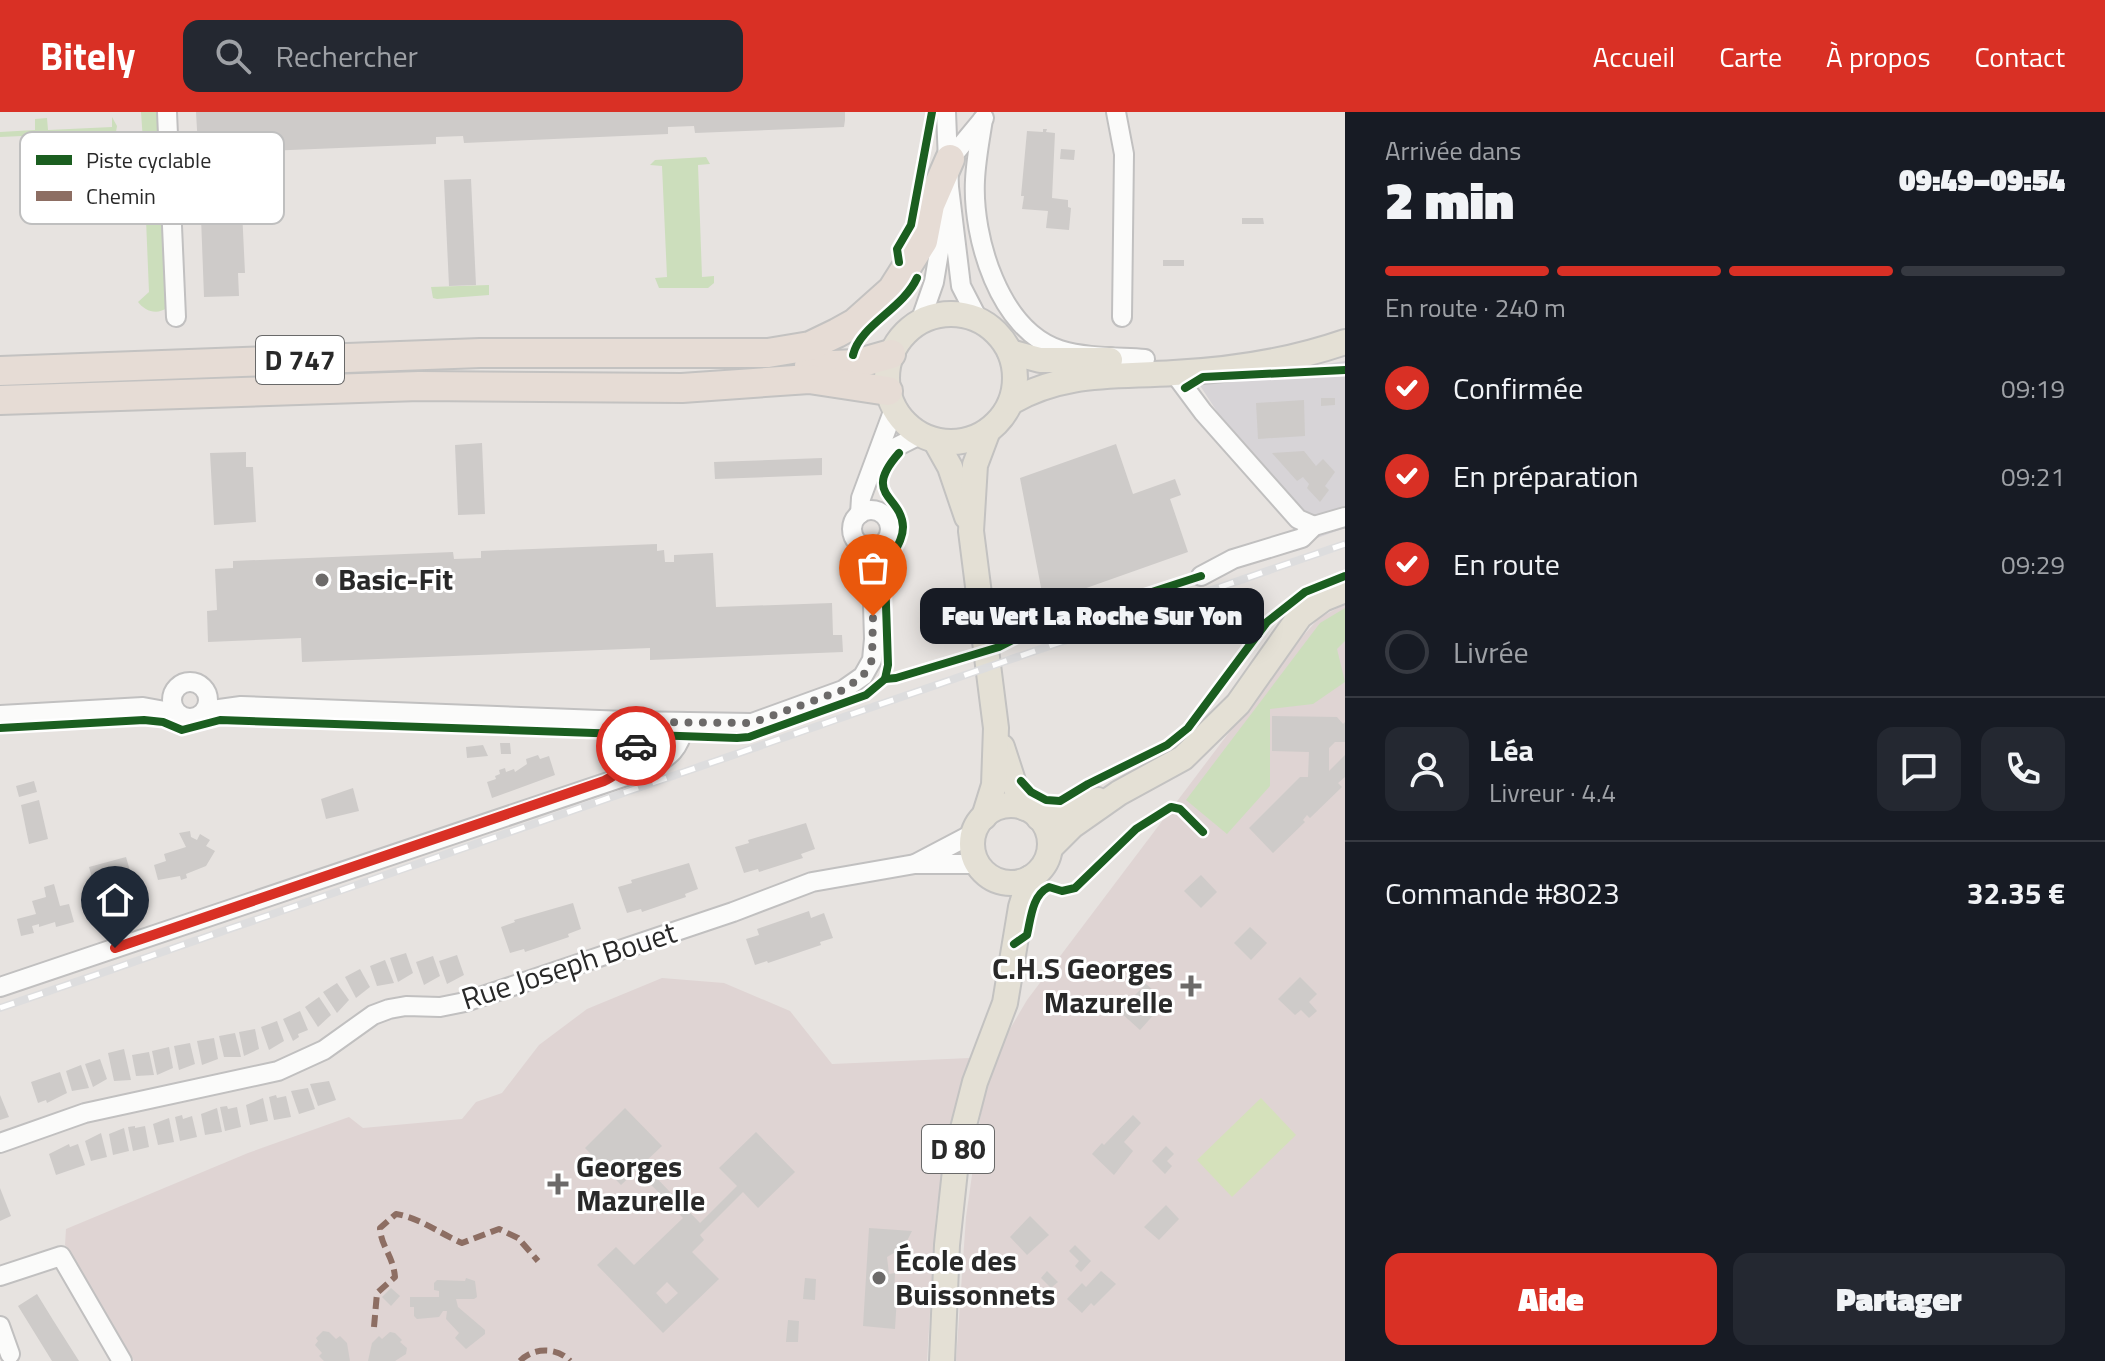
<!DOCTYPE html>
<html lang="fr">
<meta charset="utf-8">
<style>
body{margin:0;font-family:"Titillium Web",sans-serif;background:#242831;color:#f1f3f6;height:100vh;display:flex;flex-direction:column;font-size:30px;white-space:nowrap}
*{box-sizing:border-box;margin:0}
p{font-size:26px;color:#9ea1a6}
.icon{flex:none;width:44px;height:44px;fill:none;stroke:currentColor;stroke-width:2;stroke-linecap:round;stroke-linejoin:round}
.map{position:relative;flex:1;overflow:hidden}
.sheet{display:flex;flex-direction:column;background:#171b24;width:760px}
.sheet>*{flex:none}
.pin{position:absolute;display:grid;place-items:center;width:68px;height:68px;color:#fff;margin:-82px -34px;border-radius:50% 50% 50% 0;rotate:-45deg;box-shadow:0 0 8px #0007}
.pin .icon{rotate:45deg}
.courier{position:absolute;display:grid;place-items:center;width:80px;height:80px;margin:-40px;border:6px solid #d93025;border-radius:50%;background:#fff;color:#222;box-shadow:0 2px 10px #0007}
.bubble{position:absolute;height:56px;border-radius:16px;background:#171b24;box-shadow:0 4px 20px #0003;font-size:26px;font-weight:800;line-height:56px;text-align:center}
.summary em{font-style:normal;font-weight:800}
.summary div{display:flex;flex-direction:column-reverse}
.summary{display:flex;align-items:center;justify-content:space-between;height:136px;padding:0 40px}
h1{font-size:52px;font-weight:800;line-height:60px}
.bar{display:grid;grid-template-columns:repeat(4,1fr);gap:12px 8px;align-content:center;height:96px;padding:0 40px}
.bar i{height:10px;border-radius:6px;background:#363941}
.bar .active{background:#d93025}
.bar p{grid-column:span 4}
.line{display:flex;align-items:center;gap:20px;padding:0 40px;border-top:2px solid #363941}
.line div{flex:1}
.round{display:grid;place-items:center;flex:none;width:84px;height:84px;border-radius:16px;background:#242831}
ol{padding:0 40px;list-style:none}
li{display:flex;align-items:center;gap:24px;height:88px}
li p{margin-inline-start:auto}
li .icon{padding:8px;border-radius:50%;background:#d93025;color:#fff;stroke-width:4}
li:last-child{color:#9ea1a6}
li i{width:44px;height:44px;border:4px solid #363941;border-radius:50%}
.cta{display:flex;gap:16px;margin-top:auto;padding:16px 40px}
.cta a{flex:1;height:92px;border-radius:16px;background:#d93025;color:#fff;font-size:32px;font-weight:800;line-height:92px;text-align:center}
.cta a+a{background:#242831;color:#f1f3f6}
header{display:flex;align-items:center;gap:48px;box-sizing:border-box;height:112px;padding:0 40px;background:#d93025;color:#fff}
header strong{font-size:38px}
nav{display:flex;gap:44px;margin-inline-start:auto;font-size:28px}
.search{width:560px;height:72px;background:#242831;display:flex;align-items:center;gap:20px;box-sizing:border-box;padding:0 28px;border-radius:16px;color:#9ea1a6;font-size:30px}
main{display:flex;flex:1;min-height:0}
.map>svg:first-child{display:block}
</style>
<header>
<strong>Bitely</strong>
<div class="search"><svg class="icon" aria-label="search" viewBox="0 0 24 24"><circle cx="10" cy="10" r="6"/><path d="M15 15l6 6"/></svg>Rechercher</div>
<nav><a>Accueil</a><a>Carte</a><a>À propos</a><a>Contact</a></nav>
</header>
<main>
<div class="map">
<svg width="1345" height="1249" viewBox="0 0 1345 1249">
<rect width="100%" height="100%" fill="#e7e3e0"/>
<polygon fill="#d7d4d7" points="1345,249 1345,416 1303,431 1199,272"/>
<g fill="#dfd4d3">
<polygon points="1345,492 1345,1249 956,1249 966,1105 980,1007 989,960 1000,934 1027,888 1295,533 1319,506"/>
<polygon points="662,866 724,871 790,899 832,952 970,946 950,1018 936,1103 927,1249 134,1249 65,1133 66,1117 248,1041 349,1005 363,1016 462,1007 476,990 502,981 539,933 587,897"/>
</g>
<g fill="#ccdebc">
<polygon points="141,0 161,0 161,39 152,45 137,45 131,35 143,29"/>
<polygon points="112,5 117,14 114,32 112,20 0,25 0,20 35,18 35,7 47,6 48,18 112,15"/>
<polygon points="706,45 710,52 698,53 702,165 714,164 714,171 708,176 659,176 655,166 667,165 662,54 650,53 655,48"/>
<path d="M 158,69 L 163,73 L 168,195 C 157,204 145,199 138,190 L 149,180 L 145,83 L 133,88 L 133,77 L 142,70 Z"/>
<polygon points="489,173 489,183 437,187 433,186 431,175"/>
<polygon points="1345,496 1345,529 1337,537 1345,570 1313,592 1270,597 1270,674 1227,722 1186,688 1320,511"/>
</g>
<polygon fill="#d5e1bb" points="1261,986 1296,1023 1232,1085 1197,1048"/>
<g fill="#cecbc9" fill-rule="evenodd">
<polygon points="196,0 845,0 845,8 844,15 695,21 694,14 668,15 668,22 464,31 463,24 436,25 436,32 216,41 215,34 198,35"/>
<polygon points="1043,17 1047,17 1046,20 1055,21 1052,86 1068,88 1068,95 1071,96 1069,118 1046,116 1048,99 1022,97 1024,84 1021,84 1027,19 1043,20"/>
<polygon points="1061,37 1075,38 1074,48 1060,47"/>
<polygon points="471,67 476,173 449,174 444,68"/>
<polygon points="235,77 241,77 245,161 238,161 239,184 204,185 200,78"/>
<polygon points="1242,106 1263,106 1264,112 1242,112"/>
<rect x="1163" y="148" width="21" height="6"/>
<polygon points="1321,286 1335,286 1335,293 1321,294"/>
<polygon points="1304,288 1305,324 1258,327 1256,291"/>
<polygon points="482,331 485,402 458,403 455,333"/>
<polygon points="1116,332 1133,382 1175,367 1181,383 1170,387 1188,440 1044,491 1020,366"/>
<polygon points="1304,339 1316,354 1323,347 1335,360 1325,374 1329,378 1320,390 1307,376 1309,372 1303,365 1297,369 1272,341"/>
<polygon points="246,340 246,355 253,355 256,410 214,413 210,341"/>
<polygon points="822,346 822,363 715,367 714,350"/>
<polygon points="657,432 657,439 664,438 665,450 674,450 674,443 713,441 716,495 832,491 833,523 842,523 843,540 650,548 650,536 302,550 301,526 208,530 207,499 217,498 215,457 233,456 233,449 453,440 454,447 481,446 481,439"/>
<polygon points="1272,604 1337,605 1343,612 1345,610 1345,630 1335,630 1329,636 1329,659 1345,643 1345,665 1338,671 1342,675 1310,706 1307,703 1303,708 1305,710 1273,741 1249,716 1300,665 1308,665 1309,640 1272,639"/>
<polygon points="500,631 510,631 511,642 501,642"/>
<polygon points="483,633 488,644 467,646 466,635"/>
<polygon points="538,643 540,647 549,644 555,663 492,686 487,670 496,667 495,664 500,662 499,658 505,656 506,660 514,657 515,660 527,652 526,647"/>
<polygon points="34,669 37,680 19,685 16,674"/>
<polygon points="353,676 359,699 326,707 321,687"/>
<polygon points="39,688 48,727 29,732 21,693"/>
<polygon points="806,711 815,737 801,742 803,746 759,760 758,757 744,761 735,735 749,731 748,728"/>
<polygon points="190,719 191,725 197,728 200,722 210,728 206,734 215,739 206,754 186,762 187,766 181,768 180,764 158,768 154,753 166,749 164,742 186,735 179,721"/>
<polygon points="126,745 136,780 98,788 89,755"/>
<polygon points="689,751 698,777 685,782 686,785 642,800 641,797 627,801 618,775 632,771 631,768"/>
<polygon points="1201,763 1217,780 1201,796 1184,779"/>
<polygon points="54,772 60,794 69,792 74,810 56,815 55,810 39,815 39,812 32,814 34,821 21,824 17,807 36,802 32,789 46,785 44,775"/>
<polygon points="573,791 581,817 568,822 569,825 525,840 524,837 510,841 501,815 515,810 514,808"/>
<polygon points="809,799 811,806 824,801 833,826 820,830 821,833 768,851 767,849 755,853 746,827 759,823 757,817"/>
<polygon points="1250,815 1267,831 1251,848 1234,831"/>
<polygon points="406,841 413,861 398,870 390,846"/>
<polygon points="457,843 464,863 447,872 439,849"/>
<polygon points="433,844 440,864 424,873 416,850"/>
<polygon points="385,848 394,871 377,874 370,854"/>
<polygon points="360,857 370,875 356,886 345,865"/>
<polygon points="1300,865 1317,882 1309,890 1317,899 1309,906 1301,898 1295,903 1278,887"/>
<polygon points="337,871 349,888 337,901 323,880"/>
<polygon points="1146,872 1166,889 1140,918 1119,899"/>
<polygon points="319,885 331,903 318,915 305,895"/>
<polygon points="300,899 308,918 298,922 299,925 293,929 283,907"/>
<polygon points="277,909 284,929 269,938 261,915"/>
<polygon points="255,917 259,937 244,944 239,920"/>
<polygon points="235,921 241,945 224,945 219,924"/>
<polygon points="214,926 218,947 202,953 197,929"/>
<polygon points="190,931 195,952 179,958 174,934"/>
<polygon points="169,935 173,956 157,963 152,939"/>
<polygon points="124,937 131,968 114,969 108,941"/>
<polygon points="149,940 154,963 136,964 132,943"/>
<polygon points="100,947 107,967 93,975 85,952"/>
<polygon points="81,953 89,976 72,979 66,959"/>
<polygon points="60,960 67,981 47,991 46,988 38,991 31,970"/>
<polygon points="329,969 336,988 318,994 310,972"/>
<polygon points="308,976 315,997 299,1002 291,979"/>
<polygon points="0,983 9,1005 0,1008"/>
<polygon points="276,983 277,986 286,984 291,1005 274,1008 269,985"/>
<polygon points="263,986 268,1009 250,1013 246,993"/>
<polygon points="227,994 228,997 237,995 241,1015 225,1019 220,995"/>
<polygon points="217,996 222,1020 205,1023 201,1002"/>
<path d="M 625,996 L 662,1034 L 643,1052 L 700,1111 L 737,1074 L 719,1056 L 756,1020 L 795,1060 L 758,1096 L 743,1080 L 700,1123 L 704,1128 L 692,1140 L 719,1167 L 663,1221 L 597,1153 L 616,1135 L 634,1153 L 683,1106 L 637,1058 L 621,1073 L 585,1036 ZM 667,1170 L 678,1181 L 666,1192 L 656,1181 Z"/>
<polygon points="182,1003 183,1007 192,1004 197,1025 180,1029 175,1005"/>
<polygon points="1133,1003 1141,1011 1124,1030 1133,1039 1114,1063 1092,1042 1102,1031 1104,1033"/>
<polygon points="169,1006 174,1030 158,1033 153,1012"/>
<polygon points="135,1014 135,1016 145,1014 149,1035 133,1039 128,1015"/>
<polygon points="124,1016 129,1039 113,1043 109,1022"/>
<polygon points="101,1021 107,1045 91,1049 85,1029"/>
<polygon points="69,1032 70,1035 78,1032 85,1053 56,1063 49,1042"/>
<polygon points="1166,1034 1174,1042 1167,1049 1172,1054 1165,1062 1152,1049"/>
<polygon points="0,1076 11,1104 0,1109"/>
<polygon points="1166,1093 1179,1107 1159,1128 1144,1115"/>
<polygon points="1030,1104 1049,1123 1027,1143 1010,1125"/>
<polygon points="869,1116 912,1119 904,1135 887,1145 889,1162 895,1161 894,1183 897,1184 895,1217 863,1214"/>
<polygon points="1075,1133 1091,1149 1081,1160 1075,1154 1079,1149 1069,1139"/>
<polygon points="1047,1159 1058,1170 1051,1176 1041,1166"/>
<polygon points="1101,1159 1116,1172 1094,1194 1091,1191 1082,1201 1067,1187 1082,1171 1086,1175"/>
<polygon points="466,1166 475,1169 477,1185 474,1187 456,1187 458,1195 485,1218 485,1222 466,1237 455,1226 459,1221 446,1207 447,1199 443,1199 439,1205 417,1207 414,1204 414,1195 410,1195 410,1185 439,1185 439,1179 434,1178 434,1171 437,1168 465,1169"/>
<polygon points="805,1166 816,1167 815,1188 803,1187"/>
<polygon points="391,1176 400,1184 391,1194 382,1185"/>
<polygon points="37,1182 53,1208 79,1249 52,1249 18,1194"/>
<polygon points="788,1208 799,1209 798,1230 786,1230"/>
<polygon points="323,1219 329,1220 336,1227 340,1224 347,1231 350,1249 324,1249 319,1244 322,1241 315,1233 318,1229 316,1226"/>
<polygon points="390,1220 395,1221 402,1228 400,1230 407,1236 406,1242 395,1249 368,1249 372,1231 379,1224 382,1227"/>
</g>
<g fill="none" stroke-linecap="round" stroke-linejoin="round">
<g stroke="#c1c0c0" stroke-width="22">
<g id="minor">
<polyline points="167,0 176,205"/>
<polyline points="946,0 949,75 961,174 978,207"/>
<polyline points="1116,0 1124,42 1122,205"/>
<path d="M 983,7 C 980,27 976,47 975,68 C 972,125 999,218 1060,238 C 1086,246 1117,245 1145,247"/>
<polyline points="950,47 984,6"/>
<polyline points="920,210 934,170 946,98"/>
<polyline points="1174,261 1203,300 1298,407 1314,414"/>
<polyline points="878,344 920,323"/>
<circle cx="871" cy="417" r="19"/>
<polyline points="860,402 861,386 894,297"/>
<polyline points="1201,464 1233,447 1302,426 1314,414 1345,405"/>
<circle cx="190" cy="588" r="18"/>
<polyline points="205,599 241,594 626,609 752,611 843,578 863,564 872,548 874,527 872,458 863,433"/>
<polyline points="0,603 143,595 176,601"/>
<polyline points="617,662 632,649 641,610"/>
<polyline points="974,721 915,752 978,752"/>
<path d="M 0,875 L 647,657 C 671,644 679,638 685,611"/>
<polyline points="0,1031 85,1001 278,959 324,938 373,903 389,897 406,894 440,895 465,890 733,800 812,770 915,752"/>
<polyline points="0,1164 61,1144 122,1249"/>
<polyline points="0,1214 10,1242"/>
</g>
</g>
<g stroke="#c3c2c1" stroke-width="28">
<g id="major">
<circle cx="951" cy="266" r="64"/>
<polyline points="1010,240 1040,248 1110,248"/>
<path d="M 1011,290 C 1065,259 1115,265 1174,261 C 1232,258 1290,249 1345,230"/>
<polyline points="936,330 950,355 967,405"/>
<polyline points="1002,635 1014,672 1025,696"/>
<circle cx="1011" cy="732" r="39"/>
<polyline points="984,705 994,673 996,616 971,419 975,353 987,321"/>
<polyline points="1039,706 1098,688"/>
<polyline points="1050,736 1072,714 1119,681 1183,646 1238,592 1300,504 1323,487 1345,478"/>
<polyline points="942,1249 947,1133 957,1040 975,970 1005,891 1021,795 1030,766"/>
</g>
</g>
<g stroke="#c3c2c1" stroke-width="32">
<g id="highway">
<polyline points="809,254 856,252 891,242"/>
<polyline points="0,259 480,241 768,241 810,234 837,221 855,211 892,178 923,129 930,93 950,47"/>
<polyline points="0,288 419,274 682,276 809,267 888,279"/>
</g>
</g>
<use href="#minor" stroke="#fbfbfa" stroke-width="18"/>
<use href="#major" stroke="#e4e0d5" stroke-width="24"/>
<use href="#highway" stroke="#e6dcd5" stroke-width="28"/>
<g stroke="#ddddde" stroke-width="8">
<polyline id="rail" points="0,896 1345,432"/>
</g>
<use href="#rail" stroke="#fff" stroke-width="5" stroke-dasharray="15" stroke-linecap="butt"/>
<g stroke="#8d6e63" stroke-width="6" stroke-dasharray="12 6" stroke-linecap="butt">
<path d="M 374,1215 L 377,1181 L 395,1165 C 393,1143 381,1135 380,1116 L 396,1102 C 420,1106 439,1121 462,1131 L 499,1117 L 518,1126 L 538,1149"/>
<path d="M 520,1249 C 533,1235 558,1235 570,1249"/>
</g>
<g stroke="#fff" stroke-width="13">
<g id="cycleway">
<polyline points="899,150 897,137 911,113 932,0"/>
<path d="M 853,243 C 860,213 903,197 917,166"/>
<polyline points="1185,276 1203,265 1345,258"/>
<polyline points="885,567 896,566 999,535 1026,521 1201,464"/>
<path d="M 0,616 L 144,608 L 163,610 L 182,618 L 220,608 L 737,626 L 749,625 L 866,583 L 885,567 L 888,553 L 885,463 C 888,445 903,432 903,415 C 902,383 861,384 899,341"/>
<polyline points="1021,669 1031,680 1046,688 1060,689 1088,672 1167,633 1188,616 1267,510 1305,480 1345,464"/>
<path d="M 1014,832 L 1027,823 C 1031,806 1032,783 1049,775 L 1062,779 L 1075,776 L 1136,717 L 1171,695 L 1180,697 L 1203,720"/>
</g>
</g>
<use href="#cycleway" stroke="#1b5e20" stroke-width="8"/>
</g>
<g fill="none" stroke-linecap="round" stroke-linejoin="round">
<polyline stroke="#6c6a69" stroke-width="8" stroke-dasharray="0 14.4" points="636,634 641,610 752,611 843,578 863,564 872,548 873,504"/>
<path stroke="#d93025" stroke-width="10" d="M 115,836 L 604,669 C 623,658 631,656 636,634"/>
</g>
<g fill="#6c6a69" stroke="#fff" stroke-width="3">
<circle cx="322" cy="468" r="8"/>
<path d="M1187 862h8v8h8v8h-8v8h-8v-8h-8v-8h8z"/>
<path d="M554 1060h8v8h8v8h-8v8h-8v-8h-8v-8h8z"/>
<circle cx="879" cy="1166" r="8"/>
</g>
<g text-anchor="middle" stroke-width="6" stroke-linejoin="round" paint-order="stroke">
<g fill="#fff" stroke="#696969" stroke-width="2">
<rect x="256" y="224" width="88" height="48" rx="6"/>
<rect x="922" y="1013" width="72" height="48" rx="6"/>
</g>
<g font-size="28" font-weight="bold" fill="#292929">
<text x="300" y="258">D 747</text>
<text x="958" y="1047">D 80</text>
</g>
<g font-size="30" font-weight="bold" fill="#292929" stroke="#fff" text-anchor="start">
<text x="338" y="478">Basic-Fit</text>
<text x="1173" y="867" text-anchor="end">C.H.S Georges<tspan x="1173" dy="34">Mazurelle</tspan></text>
<text x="576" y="1065">Georges<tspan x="576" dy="34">Mazurelle</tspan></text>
<text x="895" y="1159">École des<tspan x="895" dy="34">Buissonnets</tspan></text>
</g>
<g font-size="30" fill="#292929" stroke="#fff">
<text transform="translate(569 854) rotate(-18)" y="10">Rue Joseph Bouet</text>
</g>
</g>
<rect x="20" y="20" width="264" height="92" rx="12" fill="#fff" stroke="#bfbfbf" stroke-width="2"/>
<rect x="36" y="43" width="36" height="10" fill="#1b5e20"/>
<rect x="36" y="79" width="36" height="10" fill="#8d6e63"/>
<g font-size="22" fill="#292929">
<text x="86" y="56">Piste cyclable</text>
<text x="86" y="92">Chemin</text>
</g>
</svg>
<div class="pin" style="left:873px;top:504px;background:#ea580c"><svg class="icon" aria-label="bag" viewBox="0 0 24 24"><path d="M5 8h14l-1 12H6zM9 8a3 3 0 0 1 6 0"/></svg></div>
<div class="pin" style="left:115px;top:836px;background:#1f2937"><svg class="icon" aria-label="home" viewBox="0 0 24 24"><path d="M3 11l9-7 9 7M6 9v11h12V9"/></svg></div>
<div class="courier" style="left:636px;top:634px"><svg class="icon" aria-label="car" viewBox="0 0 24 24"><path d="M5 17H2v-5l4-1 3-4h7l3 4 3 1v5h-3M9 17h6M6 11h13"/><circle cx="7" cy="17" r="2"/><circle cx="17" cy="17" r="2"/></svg></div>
<div class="bubble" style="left:920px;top:476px;width:344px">Feu Vert La Roche Sur Yon</div>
</div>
<section class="sheet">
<div class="summary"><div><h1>2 min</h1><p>Arrivée dans</p></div><em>09:49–09:54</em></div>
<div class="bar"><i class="active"></i><i class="active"></i><i class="active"></i><i></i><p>En route · 240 m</p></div>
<ol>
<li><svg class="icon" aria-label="check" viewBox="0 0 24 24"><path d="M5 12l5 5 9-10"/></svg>Confirmée<p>09:19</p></li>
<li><svg class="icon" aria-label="check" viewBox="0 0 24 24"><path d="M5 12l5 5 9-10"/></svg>En préparation<p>09:21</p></li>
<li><svg class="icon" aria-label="check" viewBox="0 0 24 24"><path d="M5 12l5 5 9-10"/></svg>En route<p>09:29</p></li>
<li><i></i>Livrée</li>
</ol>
<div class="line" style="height:144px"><a class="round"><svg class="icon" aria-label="person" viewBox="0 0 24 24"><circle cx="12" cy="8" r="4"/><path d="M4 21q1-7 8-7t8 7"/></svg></a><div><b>Léa</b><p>Livreur · 4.4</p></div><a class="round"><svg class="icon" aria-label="chat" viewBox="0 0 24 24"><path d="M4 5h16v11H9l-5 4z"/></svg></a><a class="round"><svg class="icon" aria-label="phone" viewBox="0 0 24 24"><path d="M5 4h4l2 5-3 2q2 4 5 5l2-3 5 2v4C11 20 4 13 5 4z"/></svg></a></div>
<div class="line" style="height:104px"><div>Commande #8023</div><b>32.35 €</b></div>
<div class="cta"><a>Aide</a><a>Partager</a></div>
</section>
</main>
